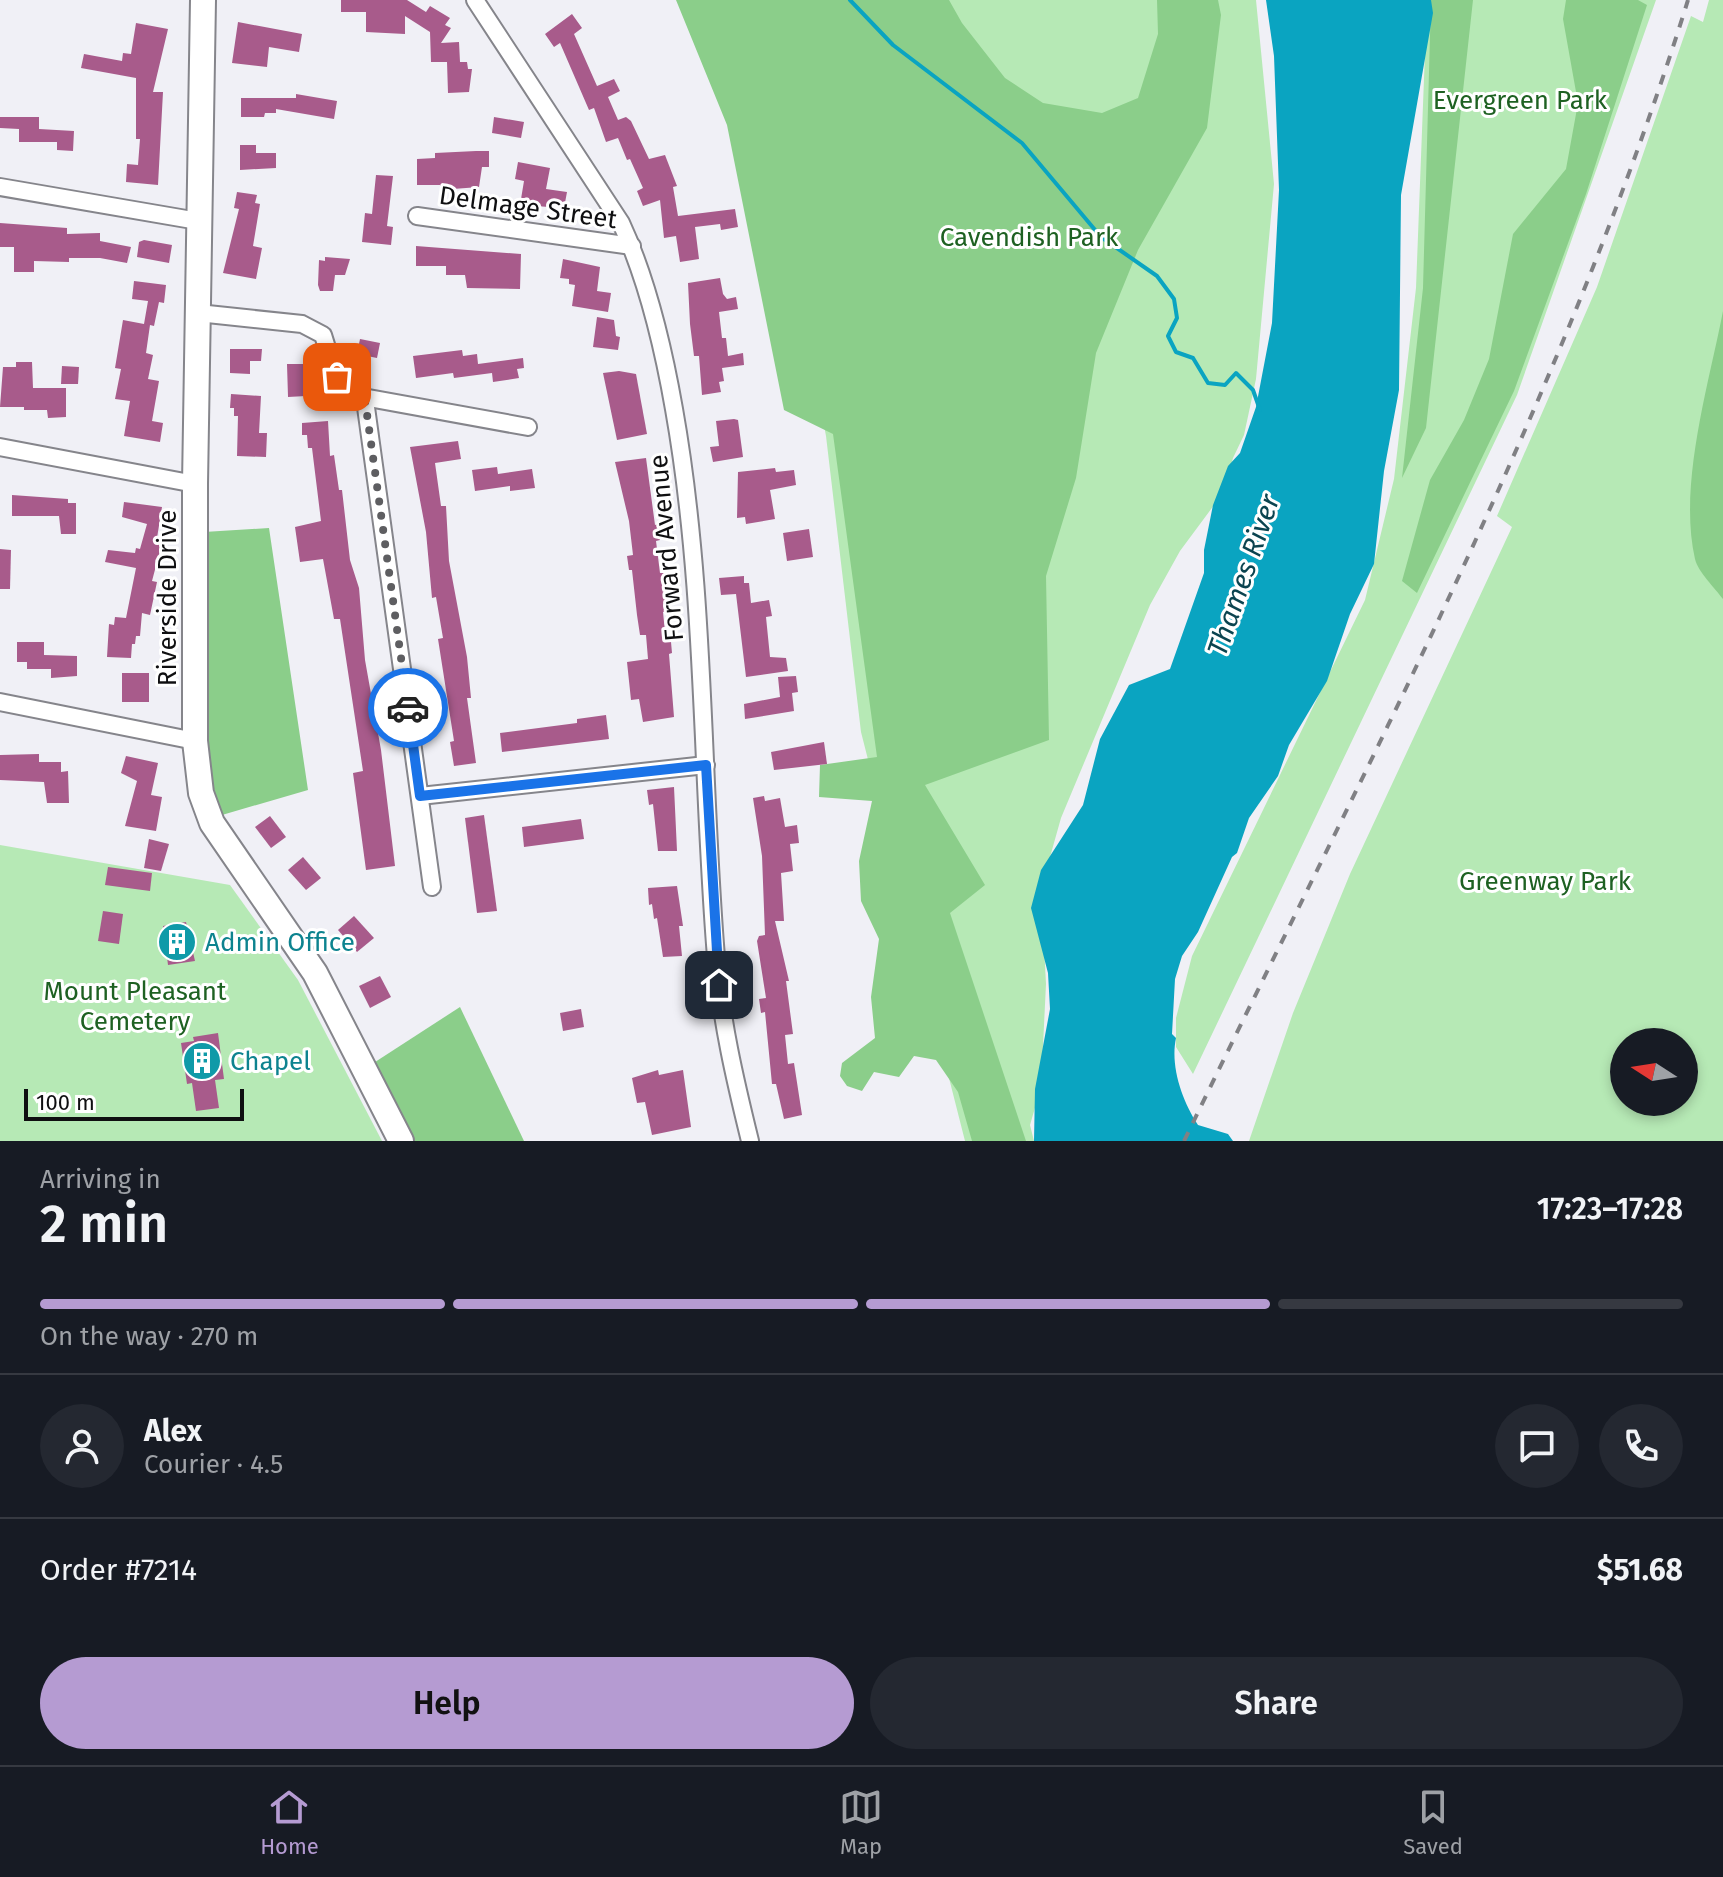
<!DOCTYPE html>
<meta charset="utf-8">
<style>
body{margin:0;font-family:"Fira Sans",sans-serif;background:#242831;color:#f1f3f6;height:100vh;display:flex;flex-direction:column;font-size:30px;white-space:nowrap}
*{box-sizing:border-box;margin:0}
p{font-size:26px;color:#9ea1a6}
.icon{flex:none;width:44px;height:44px;fill:none;stroke:currentColor;stroke-width:2;stroke-linecap:round;stroke-linejoin:round}
.map{position:relative;height:1141px;overflow:hidden}
.details{display:flex;flex-direction:column;background:#171b24;flex:1}
.details>*{flex:none}
.needle{width:52px;rotate:282deg}
.tools{position:absolute;left:1610px;top:1028px;display:grid;gap:16px}
.tools a{display:grid;place-items:center;width:88px;height:88px;border-radius:50%;background:#171b24;box-shadow:0 4px 12px #0003;font-size:40px}
.scale{position:absolute;left:24px;bottom:20px;width:220px;box-sizing:border-box;padding-left:8px;border:4px solid #0f0f11;border-top:0;font-size:22px;line-height:28px;white-space:nowrap;color:#0f0f11;-webkit-text-stroke:6px #fff;paint-order:stroke}
.pin{position:absolute;display:grid;place-items:center;width:68px;height:68px;color:#fff;margin:-34px;border-radius:16px;box-shadow:0 4px 12px #0006}
.courier{position:absolute;display:grid;place-items:center;width:80px;height:80px;margin:-40px;border:6px solid #1a73e8;border-radius:50%;background:#fff;color:#222;box-shadow:0 2px 10px #0007}
.headline em{font-style:normal;font-weight:600}
.headline div{display:flex;flex-direction:column-reverse}
.headline{display:flex;align-items:center;justify-content:space-between;height:136px;padding:0 40px}
h1{font-size:52px;font-weight:600;line-height:60px}
.bar{display:grid;grid-template-columns:repeat(4,1fr);gap:12px 8px;align-content:center;height:96px;padding:0 40px}
.bar i{height:10px;border-radius:6px;background:#363941}
.bar .on{background:#b59bd2}
.bar p{grid-column:span 4}
.line{display:flex;align-items:center;gap:20px;padding:0 40px;border-top:2px solid #363941}
.line div{flex:1}
.round{display:grid;place-items:center;flex:none;width:84px;height:84px;border-radius:42px;background:#242831}
.action{display:flex;gap:16px;margin-top:auto;padding:16px 40px}
.action a{flex:1;height:92px;border-radius:48px;background:#b59bd2;color:#111;font-size:32px;font-weight:600;line-height:92px;text-align:center}
.action a+a{background:#242831;color:#f1f3f6}
.menu{display:flex;justify-content:space-around;align-items:center;height:112px;border-top:2px solid #363941;background:#171b24;font-size:22px;color:#9ea1a6}
.menu a{display:grid;justify-items:center;gap:4px}
.menu .on{color:#b59bd2}
.map>svg:first-child{display:block}
</style>
<div class="map">
<svg width="1723" height="1141" viewBox="0 0 1723 1141">
<rect width="100%" height="100%" fill="#f0f0f6"/>
<g fill="#b6e9b5" fill-rule="evenodd">
<polygon points="689,0 1256,0 1274,184 1256,379 1244,435 1233,458 1223,493 1180,551 1150,605 1061,818 1041,889 1046,984 1041,1087 1030,1125 1034,1141 965,1141 861,732 826,436 791,253"/>
<polygon points="1427,0 1656,0 1517,395 1193,1074 1176,1047 1176,1018 1192,956 1365,600 1394,479 1416,288"/>
<path d="M 1709,0 L 1723,0 L 1723,1141 L 1249,1141 L 1293,1013 L 1350,874 L 1512,527 L 1497,516 L 1597,287 L 1691,16 L 1703,22 ZM 1624,1042 L 1684,1042 L 1684,1102 L 1624,1102 Z"/>
<polygon points="0,845 230,885 298,980 382,1141 0,1141"/>
</g>
<g fill="#8bce8a">
<polygon points="676,0 949,0 962,23 1005,78 1043,103 1102,113 1138,98 1158,34 1157,0 1218,0 1221,15 1207,128 1138,250 1096,353 1076,478 1046,576 1049,740 925,785 985,885 950,913 1026,1141 972,1141 958,1092 936,1060 914,1056 899,1077 874,1072 862,1091 847,1086 840,1076 842,1063 875,1038 871,997 879,939 861,901 859,861 872,801 819,797 820,765 877,757 833,434 784,410 727,125"/>
<polygon points="1431,0 1473,0 1426,428 1402,478 1423,288"/>
<polygon points="1566,0 1638,0 1647,5 1586,194 1514,391 1417,593 1402,581 1430,480 1464,420 1489,359 1513,234 1566,169 1578,103 1563,19"/>
<path d="M 1723,311 L 1723,599 C 1715,588 1698,572 1695,559 C 1678,485 1709,384 1723,311 Z"/>
<path d="M 269,528 L 308,790 L 222,815 C 193,740 205,614 204,532 Z"/>
<polygon points="460,1007 524,1141 408,1141 372,1064"/>
</g>
<path fill="#0aa4c1" d="M 1266,0 L 1431,0 L 1433,13 L 1401,195 L 1399,390 L 1384,471 L 1374,564 L 1350,614 L 1327,681 L 1289,745 L 1278,776 L 1249,818 L 1237,853 L 1232,857 L 1198,932 L 1182,956 L 1175,979 L 1172,1034 L 1176,1038 C 1170,1066 1182,1101 1198,1125 L 1228,1134 L 1233,1141 L 1034,1141 L 1035,1089 L 1050,1009 L 1048,973 L 1031,908 L 1041,870 L 1083,805 L 1100,739 L 1129,685 L 1170,669 L 1204,573 L 1204,550 L 1213,505 L 1228,466 L 1240,453 L 1256,407 L 1272,323 L 1279,190 L 1274,56 Z"/>
<g fill="none" stroke-linecap="round" stroke-linejoin="round">
<polyline stroke="#0aa4c1" stroke-width="4" points="850,0 893,45 1022,143 1101,237 1157,276 1174,299 1177,318 1168,336 1176,352 1193,358 1208,383 1225,385 1236,373 1253,390 1260,410"/>
</g>
<g fill="#a85b8b">
<polygon points="341,0 407,0 426,12 430,6 450,18 445,25 451,28 441,43 459,42 460,62 467,62 468,69 472,69 469,92 448,93 447,62 431,62 430,32 405,16 405,34 366,32 366,12 341,12"/>
<polygon points="572,14 582,28 574,34 597,86 614,79 620,91 608,97 618,120 626,117 631,121 649,159 665,155 677,186 673,187 678,216 735,209 738,227 721,230 720,224 695,227 699,259 680,262 676,236 664,238 660,200 643,206 637,191 643,188 630,159 627,160 618,138 606,142 594,108 589,110 560,43 554,47 545,34"/>
<polygon points="238,22 302,34 299,52 269,47 267,67 232,63"/>
<polygon points="136,23 168,29 153,92 163,92 158,185 126,182 127,164 138,165 140,139 136,139 136,78 81,68 84,54 122,61 123,53 131,54"/>
<polygon points="296,94 337,101 334,119 276,109 276,113 265,113 264,117 241,117 241,98 296,98"/>
<polygon points="0,117 39,117 39,129 74,131 73,151 57,150 57,142 19,142 19,129 0,128"/>
<polygon points="494,117 524,122 521,138 492,133"/>
<polygon points="240,145 256,145 256,153 276,153 276,168 240,170"/>
<polygon points="476,151 489,151 489,167 482,167 479,187 440,190 440,185 417,185 417,159 435,158 435,153"/>
<polygon points="518,162 550,168 546,189 567,192 564,208 520,205 524,181 515,179"/>
<polygon points="376,175 393,176 387,226 393,227 391,245 362,242 365,213 372,214"/>
<polygon points="237,192 257,195 255,203 260,204 253,246 262,248 256,279 223,273 239,209 234,208"/>
<polygon points="0,223 67,228 67,234 100,233 100,241 131,247 127,263 100,258 69,258 69,262 34,261 34,272 14,272 14,247 0,247"/>
<polygon points="144,240 172,245 169,263 137,257 139,242"/>
<polygon points="416,246 521,254 520,289 467,288 465,275 446,275 446,266 416,266"/>
<polygon points="325,257 350,259 345,275 335,275 333,291 320,291 318,285 319,260 325,261"/>
<polygon points="563,259 600,267 597,291 611,293 608,312 572,306 575,285 569,284 569,279 560,278"/>
<polygon points="720,278 723,294 727,299 736,297 738,309 719,312 722,338 726,338 728,356 743,353 744,365 722,368 724,381 719,382 721,392 702,395 699,356 694,356 690,324 688,283"/>
<polygon points="134,281 166,285 164,303 159,302 154,326 150,325 146,353 153,355 148,379 159,381 152,421 163,423 160,442 124,436 130,401 115,399 121,369 115,368 123,320 144,324 148,301 132,299"/>
<polygon points="597,317 614,320 616,336 620,337 618,350 593,347"/>
<polygon points="360,339 380,343 377,358 357,354"/>
<polygon points="230,349 262,349 261,361 250,361 250,374 230,373"/>
<polygon points="462,350 463,356 477,354 478,364 523,358 524,368 517,369 519,378 493,382 492,373 454,378 453,373 416,378 413,356"/>
<polygon points="16,362 32,362 33,388 66,388 66,417 48,418 47,410 24,410 24,407 0,407 3,367 16,367"/>
<polygon points="287,364 305,364 306,396 288,397"/>
<polygon points="62,366 79,367 78,384 61,384"/>
<polygon points="619,371 636,374 647,434 617,440 603,373"/>
<polygon points="231,394 261,396 259,433 267,433 266,457 237,456 238,416 234,416 234,408 230,408"/>
<polygon points="734,419 738,420 743,457 713,462 710,447 719,446 716,421"/>
<polygon points="328,421 330,456 334,455 339,490 342,490 350,560 359,588 365,660 381,750 395,866 366,870 353,773 363,771 340,619 334,619 323,559 300,562 295,527 321,521 312,448 308,448 307,435 302,435 302,423"/>
<polygon points="458,441 461,459 435,463 441,506 446,506 449,561 467,657 471,698 467,698 476,763 454,766 450,742 454,741 438,639 443,638 436,597 432,598 426,532 410,447"/>
<polygon points="646,458 655,525 658,524 660,540 656,541 660,573 667,573 668,582 670,611 663,612 666,642 671,642 672,653 669,654 674,717 643,722 639,699 631,700 627,662 648,659 646,635 640,635 637,615 632,570 629,570 627,556 633,555 629,521 615,462"/>
<polygon points="497,467 498,474 532,469 535,488 510,491 510,486 475,491 472,470"/>
<polygon points="775,468 776,472 794,470 796,485 770,490 775,519 746,524 745,517 737,518 738,472"/>
<polygon points="12,495 68,499 68,503 76,503 76,534 61,534 59,516 12,516"/>
<polygon points="124,502 162,507 157,538 162,543 152,581 157,582 150,615 142,613 140,636 136,636 135,644 132,644 131,658 107,657 109,624 114,625 115,617 126,618 136,568 105,562 108,550 135,553 136,548 140,549 147,524 122,517"/>
<polygon points="809,529 813,557 787,561 783,533"/>
<polygon points="0,549 11,550 10,589 0,589"/>
<polygon points="744,576 744,583 749,583 751,603 769,600 772,616 766,617 770,657 786,658 788,671 746,677 736,594 721,595 719,578"/>
<polygon points="17,642 44,642 44,655 77,656 77,676 51,678 51,669 27,669 27,662 17,662"/>
<rect x="122" y="673" width="27" height="29"/>
<polygon points="796,676 798,692 792,693 794,711 745,719 744,704 780,697 778,677"/>
<polygon points="606,715 609,739 502,752 500,733 577,723 577,719"/>
<polygon points="824,742 827,764 774,770 771,752"/>
<polygon points="39,754 39,762 61,762 61,772 68,771 69,803 47,803 44,782 0,780 0,755"/>
<polygon points="126,756 158,763 151,795 162,797 156,831 125,826 137,781 121,773"/>
<polygon points="674,787 677,851 658,851 653,804 649,805 647,790"/>
<polygon points="764,796 765,801 780,798 785,827 797,825 799,843 790,844 793,871 781,873 784,921 775,921 789,981 786,981 793,1034 785,1035 788,1064 794,1063 802,1115 784,1119 776,1084 772,1084 765,1012 761,1013 759,999 766,998 757,941 759,936 765,935 762,856 753,798"/>
<polygon points="484,815 497,911 477,913 465,818"/>
<polygon points="270,816 286,837 271,848 255,827"/>
<polygon points="581,819 584,839 524,847 522,827"/>
<polygon points="149,839 169,844 161,871 144,868"/>
<polygon points="303,857 321,878 306,890 288,870"/>
<polygon points="108,867 152,873 150,891 105,885"/>
<polygon points="677,886 683,926 679,926 682,956 663,957 657,918 654,919 652,904 649,905 648,888"/>
<polygon points="103,911 123,914 119,944 98,941"/>
<polygon points="354,916 374,938 357,952 338,930"/>
<polygon points="186,922 195,961 168,965 163,926"/>
<polygon points="380,976 391,997 370,1008 359,986"/>
<polygon points="581,1009 584,1027 563,1031 560,1013"/>
<polygon points="218,1033 224,1079 215,1080 219,1108 196,1111 192,1083 187,1084 181,1043 194,1041 193,1037"/>
<polygon points="658,1070 659,1075 683,1070 691,1127 652,1135 645,1102 637,1103 632,1078"/>
</g>
<g fill="none" stroke-linecap="round" stroke-linejoin="round">
<g stroke="#85858b" stroke-width="20">
<g id="street">
<path d="M 475,0 L 621,223 C 648,281 663,346 674,409 C 706,589 701,774 716,957 C 721,1020 735,1080 750,1141"/>
<polyline points="0,187 198,221"/>
<polyline points="417,216 632,246"/>
<polyline points="198,313 302,324 323,335 341,393 528,427"/>
<polyline points="365,400 432,887"/>
<polyline points="0,447 195,484"/>
<polyline points="0,702 195,741"/>
<polyline points="420,796 706,765"/>
</g>
</g>
<g stroke="#85858b" stroke-width="28">
<polyline id="secondary" points="203,0 195,484 195,741 201,793 212,823 315,973 401,1141"/>
</g>
<use href="#street" stroke="#fff" stroke-width="16"/>
<use href="#secondary" stroke="#fff" stroke-width="24"/>
<path stroke="#808084" stroke-width="4" stroke-dasharray="10 10" stroke-linecap="butt" d="M 1184,1141 C 1365,767 1564,398 1688,0"/>
</g>
<g fill="none" stroke-linecap="round" stroke-linejoin="round">
<polyline stroke="#5e5e61" stroke-width="8" stroke-dasharray="0 14.4" points="337,377 341,393 365,400 408,708"/>
<polyline stroke="#1a73e8" stroke-width="10" points="408,708 420,796 706,765 719,985"/>
</g>
<defs>
<g id="building-disc" transform="scale(2)"><circle r="9.5" fill="#0f9aa8" stroke="#fff"/><path d="M-4-6H4V6H1V3H-1V6H-4ZM-2.5-4.3h1.7v1.8h-1.7ZM.8-4.3h1.7v1.8H.8ZM-2.5-1h1.7V.8h-1.7ZM.8-1h1.7V.8H.8Z" fill="#fff"/></g>
</defs>
<g fill-rule="evenodd">
<use href="#building-disc" x="177" y="942"/>
<use href="#building-disc" x="202" y="1061"/>
</g>
<g text-anchor="middle" stroke-width="6" stroke-linejoin="round" paint-order="stroke">
<g font-size="26" fill="#1e6122" stroke="#fff">
<text x="1520" y="109">Evergreen Park</text>
<text x="1029" y="246">Cavendish Park</text>
<text x="1545" y="890">Greenway Park</text>
<text x="135" y="1000">Mount Pleasant<tspan x="135" dy="30">Cemetery</tspan></text>
</g>
<g font-size="26" fill="#0f0f11" stroke="#fff">
<text transform="translate(528 207) rotate(8)" y="9">Delmage Street</text>
<text transform="translate(666 548) rotate(-95)" y="9">Forward Avenue</text>
<text transform="translate(167 598) rotate(-90)" y="9">Riverside Drive</text>
</g>
<g font-size="26" fill="#0d838f" stroke="#fff" text-anchor="start">
<text x="205" y="951">Admin Office</text>
<text x="230" y="1070">Chapel</text>
</g>
<g font-size="28" font-style="italic" fill="#0b4450" stroke="#fff">
<text transform="translate(1243 575) rotate(-71)" y="10">Thames River</text>
</g>
</g>
</svg>
<div class="tools">
<a><svg class="needle" viewBox="-14 -14 28 28"><path d="M0-13l5 13h-10z" fill="#e53935"/><path d="M0 13l5-13h-10z" fill="#9ea1a6"/></svg></a>
</div>
<div class="scale">100 m</div>
<div class="pin" style="left:337px;top:377px;background:#ea580c"><svg class="icon" aria-label="bag" viewBox="0 0 24 24"><path d="M5 8h14l-1 12H6zM9 8a3 3 0 0 1 6 0"/></svg></div>
<div class="pin" style="left:719px;top:985px;background:#1f2937"><svg class="icon" aria-label="home" viewBox="0 0 24 24"><path d="M3 11l9-7 9 7M6 9v11h12V9"/></svg></div>
<div class="courier" style="left:408px;top:708px"><svg class="icon" aria-label="car" viewBox="0 0 24 24"><path d="M5 17H2v-5l4-1 3-4h7l3 4 3 1v5h-3M9 17h6M6 11h13"/><circle cx="7" cy="17" r="2"/><circle cx="17" cy="17" r="2"/></svg></div>
</div>
<section class="details">
<div class="headline"><div><h1>2 min</h1><p>Arriving in</p></div><em>17:23–17:28</em></div>
<div class="bar"><i class="on"></i><i class="on"></i><i class="on"></i><i></i><p>On the way · 270 m</p></div>
<div class="line" style="height:144px"><a class="round"><svg class="icon" aria-label="person" viewBox="0 0 24 24"><circle cx="12" cy="8" r="4"/><path d="M4 21q1-7 8-7t8 7"/></svg></a><div><b>Alex</b><p>Courier · 4.5</p></div><a class="round"><svg class="icon" aria-label="chat" viewBox="0 0 24 24"><path d="M4 5h16v11H9l-5 4z"/></svg></a><a class="round"><svg class="icon" aria-label="phone" viewBox="0 0 24 24"><path d="M5 4h4l2 5-3 2q2 4 5 5l2-3 5 2v4C11 20 4 13 5 4z"/></svg></a></div>
<div class="line" style="height:104px"><div>Order #7214</div><b>$51.68</b></div>
<div class="action"><a>Help</a><a>Share</a></div>
</section>
<nav class="menu">
<a class="on"><svg class="icon" aria-label="home" viewBox="0 0 24 24"><path d="M3 11l9-7 9 7M6 9v11h12V9"/></svg>Home</a>
<a><svg class="icon" aria-label="map" viewBox="0 0 24 24"><path d="M3 6l6-2 6 2 6-2v14l-6 2-6-2-6 2zM9 4v14M15 6v14"/></svg>Map</a>
<a><svg class="icon" aria-label="saved" viewBox="0 0 24 24"><path d="M7 4h10v16l-5-4-5 4z"/></svg>Saved</a>
</nav>
